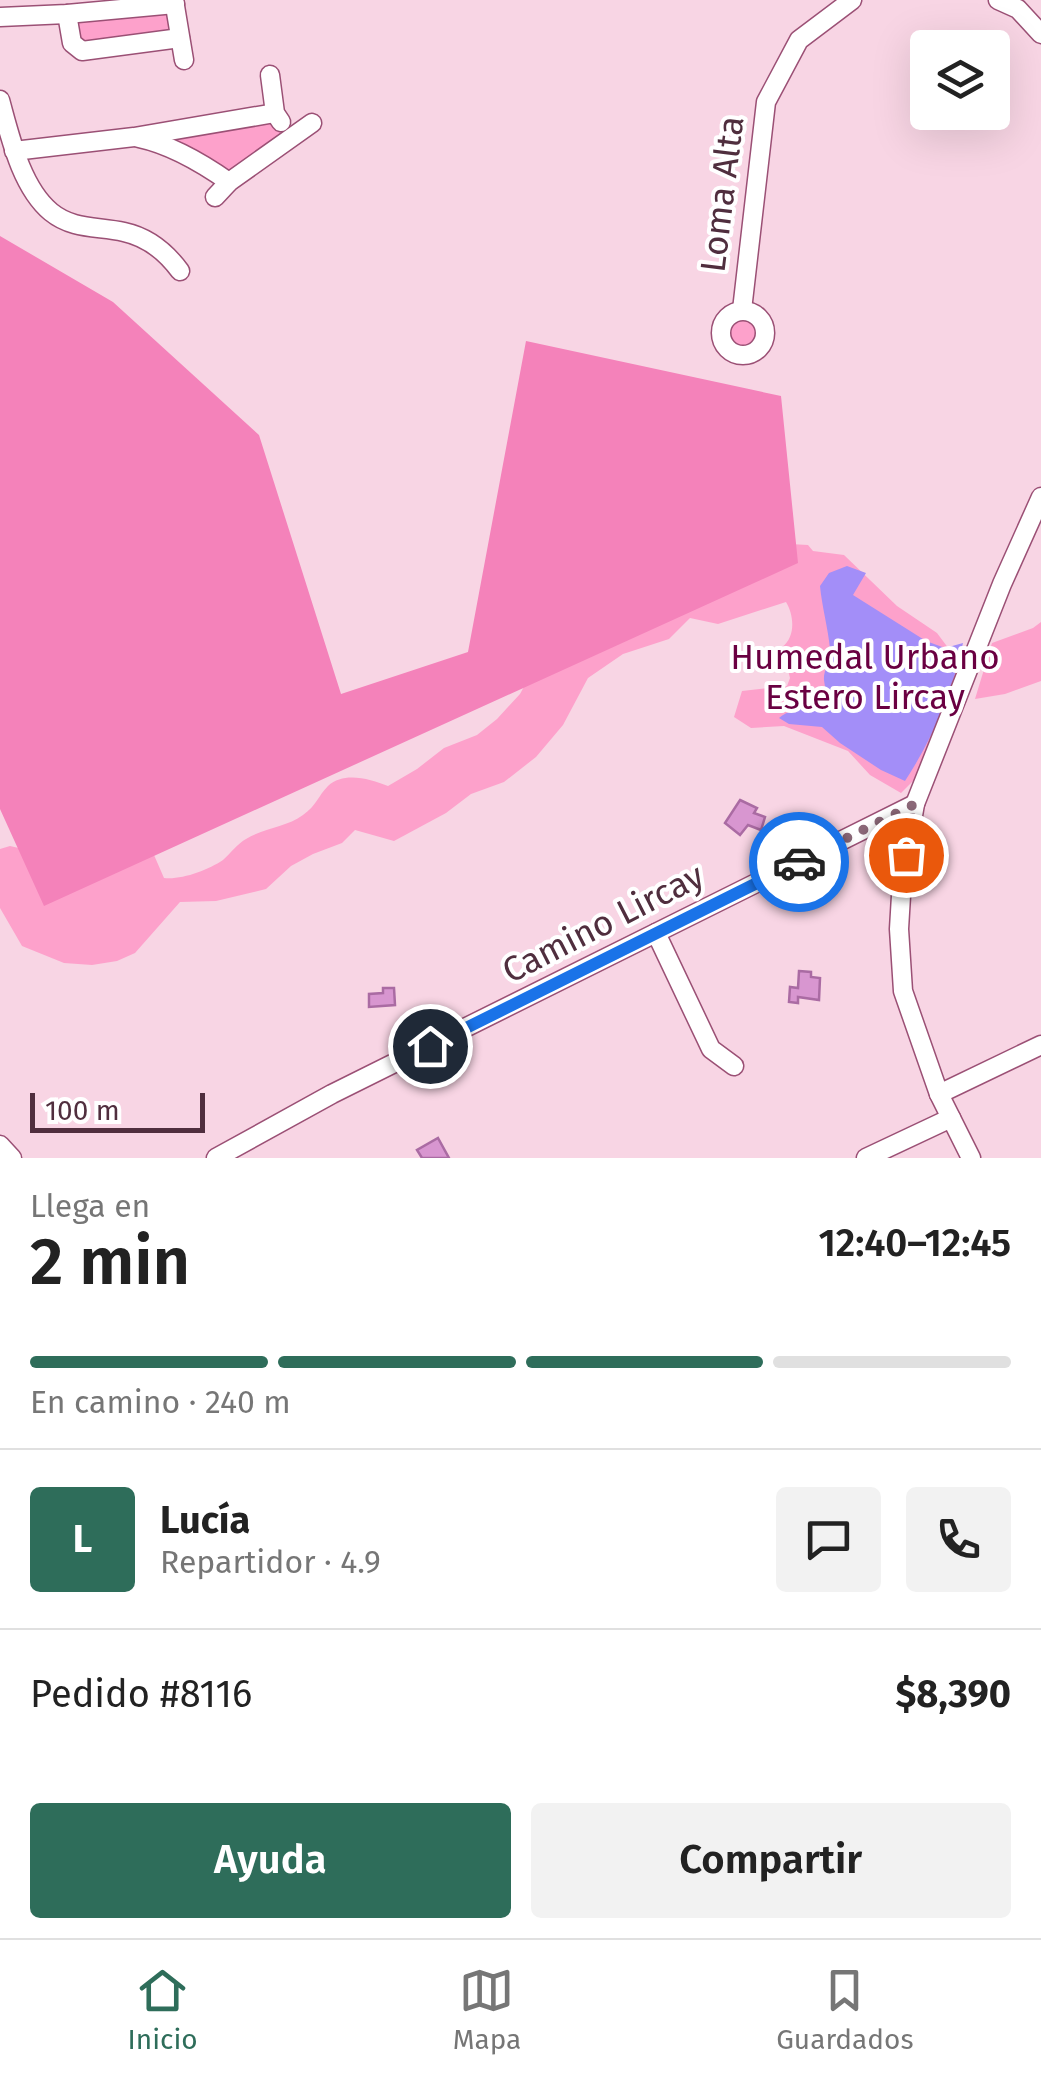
<!DOCTYPE html>
<html lang="es">
<meta charset="utf-8">
<style>
body{margin:0;font-family:"Fira Sans",sans-serif;background:#f2f2f2;color:#222;height:100vh;display:flex;flex-direction:column;font-size:38px;white-space:nowrap}
*{box-sizing:border-box;margin:0}
p{font-size:32px;color:#767676}
.icon{flex:none;width:55px;height:55px;fill:none;stroke:currentColor;stroke-width:2;stroke-linecap:round;stroke-linejoin:round}
.map{position:relative;height:1158px;overflow:hidden}
.panel{display:flex;flex-direction:column;background:#fff;flex:1}
.panel>*{flex:none}
.fabs{position:absolute;left:910px;top:30px;display:grid;gap:20px}
.fabs a{display:grid;place-items:center;width:100px;height:100px;border-radius:10px;background:#fff;box-shadow:0 10px 40px #0002;font-size:50px}
.scale{position:absolute;left:30px;bottom:25px;width:175px;box-sizing:border-box;padding-left:10px;border:5px solid #502e3e;border-top:0;font-size:28px;line-height:35px;white-space:nowrap;color:#502e3e;-webkit-text-stroke:8px #fff;paint-order:stroke}
.pin{position:absolute;display:grid;place-items:center;width:85px;height:85px;color:#fff;margin:-42px;border:5px solid #fff;border-radius:50%;box-shadow:0 2px 10px #0007}
.courier{position:absolute;display:grid;place-items:center;width:100px;height:100px;margin:-50px;border:8px solid #1a73e8;border-radius:50%;background:#fff;color:#222;box-shadow:0 2px 12px #0007}
.headline em{font-style:normal;font-weight:600}
.headline div{display:flex;flex-direction:column-reverse}
.headline{display:flex;align-items:center;justify-content:space-between;height:170px;padding:0 30px}
h1{font-size:65px;font-weight:600;line-height:75px}
.bar{display:grid;grid-template-columns:repeat(4,1fr);gap:15px 10px;align-content:center;height:120px;padding:0 30px}
.bar i{height:12px;border-radius:8px;background:#e0e0e0}
.bar .on{background:#2e6d5a}
.bar p{grid-column:span 4}
.line{display:flex;align-items:center;gap:25px;padding:0 30px;border-top:2px solid #e0e0e0}
.line div{flex:1}
.round{display:grid;place-items:center;flex:none;width:105px;height:105px;border-radius:10px;background:#f2f2f2}
.cta{display:flex;gap:20px;margin-top:auto;padding:20px 30px}
.cta a{flex:1;height:115px;border-radius:10px;background:#2e6d5a;color:#fff;font-size:40px;font-weight:600;line-height:115px;text-align:center}
.cta a+a{background:#f2f2f2;color:#222}
.tabs{display:flex;justify-content:space-around;align-items:center;height:140px;border-top:2px solid #e0e0e0;background:#fff;font-size:28px;color:#767676}
.tabs a{display:grid;justify-items:center;gap:5px}
.tabs .on{color:#2e6d5a}
.map>svg:first-child{display:block}
</style>
<div class="map">
<svg width="1041" height="1158" viewBox="0 0 1041 1158">
<rect width="100%" height="100%" fill="#f8d5e4"/>
<g fill="#fda1cb">
<polygon points="170,10 174,34 83,46 73,21"/>
<polygon points="272,121 282,134 229,173 179,145 171,138"/>
<circle cx="743" cy="333" r="13"/>
<path d="M 790,544 L 808,545 L 813,551 L 844,555 L 897,606 L 937,633 L 949,649 L 974,646 L 916,778 L 901,793 L 870,775 L 848,751 L 784,726 L 751,728 L 734,717 L 742,691 L 787,686 L 790,678 L 782,647 C 796,637 794,615 786,602 L 718,624 L 690,618 L 669,639 L 623,654 L 588,678 L 563,725 L 536,757 L 504,782 L 471,794 L 446,813 L 394,841 L 355,830 L 342,843 L 313,854 L 291,866 L 266,889 L 216,901 L 180,902 L 135,953 L 117,961 L 92,965 L 64,963 L 22,946 L 0,908 L 0,849 L 10,846 L 49,855 L 154,855 L 164,878 C 182,880 208,870 223,860 C 231,853 237,844 246,839 C 264,828 287,827 303,815 C 317,805 318,796 328,786 C 344,771 370,779 388,786 L 417,769 L 444,748 L 477,735 L 497,719 L 520,694 L 548,642 Z"/>
<polygon points="1041,622 1041,681 1005,694 975,699 992,643 1033,628"/>
</g>
<polygon fill="#f482ba" points="0,236 113,302 259,435 341,694 468,652 526,341 781,396 798,563 44,906 0,809"/>
<path fill="#a38ef8" d="M 847,566 L 866,573 L 853,595 L 926,641 L 945,648 L 963,643 C 952,693 933,738 905,781 L 881,770 L 840,743 L 822,727 L 789,724 L 779,718 C 790,709 805,707 818,709 C 827,698 826,693 824,680 C 823,670 831,660 830,649 C 828,628 822,607 820,586 L 829,573 Z"/>
<g fill="#d896d0" stroke="#aa6ba3" stroke-width="2.5">
<polygon points="740,800 757,808 754,813 765,817 761,830 748,825 740,835 725,823"/>
<polygon points="799,971 811,972 811,977 820,978 819,1000 798,997 798,1003 789,1002 790,987 798,988"/>
<polygon points="383,988 394,988 395,1005 369,1007 369,994 383,993"/>
<polygon points="438,1138 449,1158 422,1158 417,1150"/>
</g>
<g fill="none" stroke-linecap="round" stroke-linejoin="round">
<g stroke="#9b5075" stroke-width="21">
<g id="minor">
<polyline points="174,0 184,60"/>
<polyline points="998,0 1018,9 1041,34"/>
<polyline points="67,14 72,43 82,51 180,38"/>
<polyline points="0,17 67,14 175,4"/>
<polyline points="270,75 275,113 281,122"/>
<path d="M 0,100 C 10,136 21,187 51,212 C 73,230 98,226 124,232 C 147,237 166,252 180,271"/>
<path d="M 139,138 C 172,145 202,163 229,182"/>
<polyline points="14,151 134,137 275,113"/>
<polyline points="215,197 229,182 312,123"/>
<polyline points="742,310 766,102 799,40 852,0"/>
<circle cx="743" cy="333" r="22"/>
<polyline points="656,933 711,1049 734,1066"/>
<polyline points="939,1094 1041,1045"/>
<polyline points="0,1145 12,1158"/>
<polyline points="216,1158 332,1094 915,804"/>
<polyline points="866,1158 951,1118"/>
<polyline points="971,1158 939,1094 903,991 899,929 902,879 915,804 1002,584 1041,497"/>
</g>
</g>
<use href="#minor" stroke="#fff" stroke-width="18"/>
</g>
<g fill="none" stroke-linecap="round" stroke-linejoin="round">
<polyline stroke="#8b6878" stroke-width="10" stroke-dasharray="0 18" points="799,862 915,804 906,855"/>
<polyline stroke="#1a73e8" stroke-width="12" points="430,1046 799,862"/>
</g>
<g text-anchor="middle" stroke-width="8" stroke-linejoin="round" paint-order="stroke">
<g font-size="35" fill="#502e3e" stroke="#fff">
<text transform="translate(722 194) rotate(-83)" y="12">Loma Alta</text>
<text transform="translate(603 923) rotate(-27)" y="12">Camino Lircay</text>
</g>
<g font-size="35" fill="#6a0042" stroke="#fff">
<text x="865" y="669">Humedal Urbano<tspan x="865" dy="40">Estero Lircay</tspan></text>
</g>
</g>
</svg>
<div class="fabs">
<a><svg class="icon" aria-label="layers" viewBox="0 0 24 24"><path d="M12 4l9 5-9 5-9-5zM3 14l9 5 9-5"/></svg></a>
</div>
<div class="scale">100 m</div>
<div class="pin" style="left:906px;top:855px;background:#ea580c"><svg class="icon" aria-label="bag" viewBox="0 0 24 24"><path d="M5 8h14l-1 12H6zM9 8a3 3 0 0 1 6 0"/></svg></div>
<div class="pin" style="left:430px;top:1046px;background:#1f2937"><svg class="icon" aria-label="home" viewBox="0 0 24 24"><path d="M3 11l9-7 9 7M6 9v11h12V9"/></svg></div>
<div class="courier" style="left:799px;top:862px"><svg class="icon" aria-label="car" viewBox="0 0 24 24"><path d="M5 17H2v-5l4-1 3-4h7l3 4 3 1v5h-3M9 17h6M6 11h13"/><circle cx="7" cy="17" r="2"/><circle cx="17" cy="17" r="2"/></svg></div>
</div>
<section class="panel">
<div class="headline"><div><h1>2 min</h1><p>Llega en</p></div><em>12:40–12:45</em></div>
<div class="bar"><i class="on"></i><i class="on"></i><i class="on"></i><i></i><p>En camino · 240 m</p></div>
<div class="line" style="height:180px"><b class="round" style="background:#2e6d5a;color:#fff">L</b><div><b>Lucía</b><p>Repartidor · 4.9</p></div><a class="round"><svg class="icon" aria-label="chat" viewBox="0 0 24 24"><path d="M4 5h16v11H9l-5 4z"/></svg></a><a class="round"><svg class="icon" aria-label="phone" viewBox="0 0 24 24"><path d="M5 4h4l2 5-3 2q2 4 5 5l2-3 5 2v4C11 20 4 13 5 4z"/></svg></a></div>
<div class="line" style="height:130px"><div>Pedido #8116</div><b>$8,390</b></div>
<div class="cta"><a>Ayuda</a><a>Compartir</a></div>
</section>
<nav class="tabs">
<a class="on"><svg class="icon" aria-label="home" viewBox="0 0 24 24"><path d="M3 11l9-7 9 7M6 9v11h12V9"/></svg>Inicio</a>
<a><svg class="icon" aria-label="map" viewBox="0 0 24 24"><path d="M3 6l6-2 6 2 6-2v14l-6 2-6-2-6 2zM9 4v14M15 6v14"/></svg>Mapa</a>
<a><svg class="icon" aria-label="saved" viewBox="0 0 24 24"><path d="M7 4h10v16l-5-4-5 4z"/></svg>Guardados</a>
</nav>
